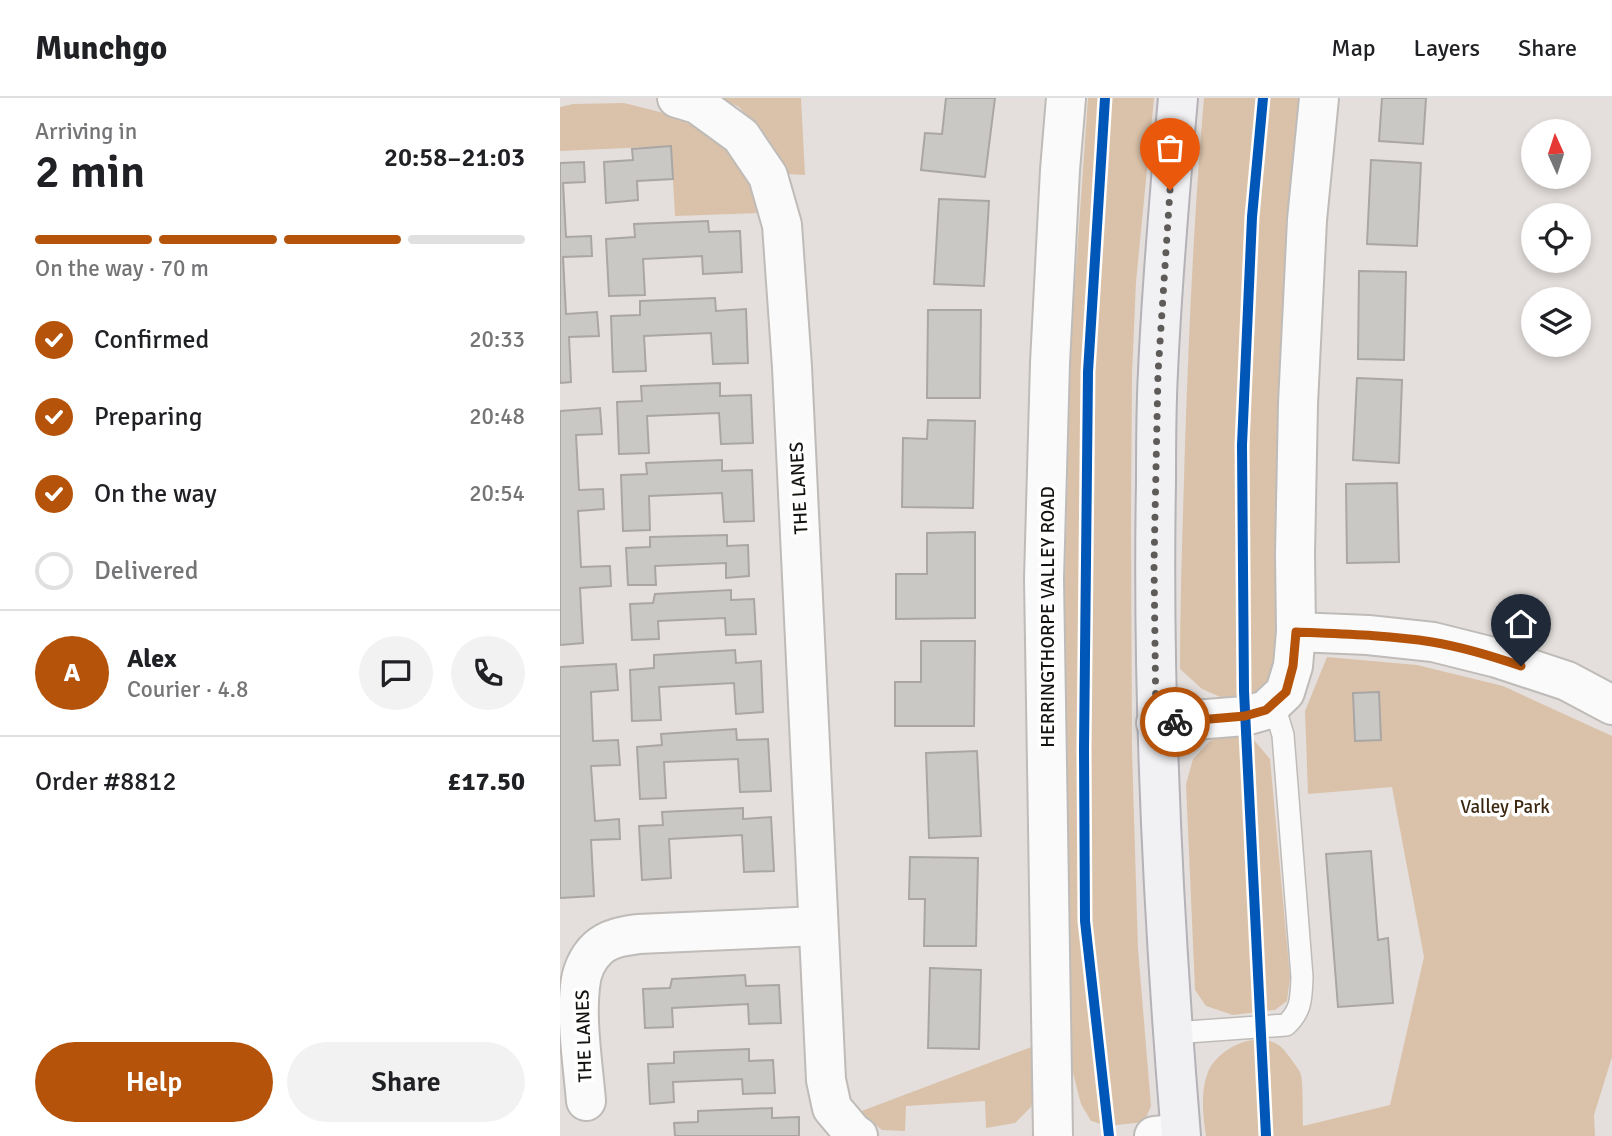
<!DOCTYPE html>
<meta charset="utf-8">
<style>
body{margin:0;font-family:Signika,sans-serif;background:#f2f2f2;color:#202124;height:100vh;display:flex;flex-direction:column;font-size:26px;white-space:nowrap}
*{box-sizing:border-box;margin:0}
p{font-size:23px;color:#757577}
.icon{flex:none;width:38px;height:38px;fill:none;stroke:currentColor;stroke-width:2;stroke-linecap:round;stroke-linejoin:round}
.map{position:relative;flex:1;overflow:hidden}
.drawer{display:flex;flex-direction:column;background:#fff;width:560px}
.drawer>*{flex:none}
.needle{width:46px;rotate:357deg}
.controls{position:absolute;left:961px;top:21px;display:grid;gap:14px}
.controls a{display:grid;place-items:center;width:70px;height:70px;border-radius:50%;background:#fff;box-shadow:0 4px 10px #0003;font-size:35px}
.pin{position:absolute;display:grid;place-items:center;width:60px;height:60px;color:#fff;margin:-72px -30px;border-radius:50% 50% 50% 0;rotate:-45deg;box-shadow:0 0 7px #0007}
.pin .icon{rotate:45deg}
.courier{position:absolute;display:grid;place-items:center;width:70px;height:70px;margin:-35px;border:5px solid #b45309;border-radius:50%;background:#fff;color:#222;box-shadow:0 2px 9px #0007}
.summary em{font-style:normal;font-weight:600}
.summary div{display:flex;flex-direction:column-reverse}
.summary{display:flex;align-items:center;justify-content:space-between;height:119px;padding:0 35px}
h1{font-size:46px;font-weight:600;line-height:52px}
.bar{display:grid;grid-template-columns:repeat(4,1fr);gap:10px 7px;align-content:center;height:84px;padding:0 35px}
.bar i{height:9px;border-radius:5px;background:#e0e0e0}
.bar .current{background:#b45309}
.bar p{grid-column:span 4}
.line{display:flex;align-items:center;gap:18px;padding:0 35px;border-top:2px solid #e0e0e0}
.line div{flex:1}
.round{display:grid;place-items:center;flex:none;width:74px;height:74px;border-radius:37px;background:#f2f2f2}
ol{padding:0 35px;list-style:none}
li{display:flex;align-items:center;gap:21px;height:77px}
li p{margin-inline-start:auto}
li .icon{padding:7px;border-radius:50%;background:#b45309;color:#fff;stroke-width:4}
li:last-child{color:#757577}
li i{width:38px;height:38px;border:4px solid #e0e0e0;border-radius:50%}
.primary-button{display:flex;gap:14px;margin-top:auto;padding:14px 35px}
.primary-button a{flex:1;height:80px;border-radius:42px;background:#b45309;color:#fff;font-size:28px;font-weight:600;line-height:80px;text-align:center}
.primary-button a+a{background:#f2f2f2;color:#202124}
header{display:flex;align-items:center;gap:42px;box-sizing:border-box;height:98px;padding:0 35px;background:#fff;border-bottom:2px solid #e0e0e0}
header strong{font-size:33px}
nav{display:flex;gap:38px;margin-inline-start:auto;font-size:24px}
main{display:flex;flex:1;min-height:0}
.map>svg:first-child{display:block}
</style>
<header>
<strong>Munchgo</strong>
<nav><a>Map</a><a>Layers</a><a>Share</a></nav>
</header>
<main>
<section class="drawer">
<div class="summary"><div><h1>2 min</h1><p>Arriving in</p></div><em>20:58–21:03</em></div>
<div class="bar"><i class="current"></i><i class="current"></i><i class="current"></i><i></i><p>On the way · 70 m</p></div>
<ol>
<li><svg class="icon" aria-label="check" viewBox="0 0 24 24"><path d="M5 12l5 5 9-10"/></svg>Confirmed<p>20:33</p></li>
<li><svg class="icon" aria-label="check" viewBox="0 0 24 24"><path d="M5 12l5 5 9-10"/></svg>Preparing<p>20:48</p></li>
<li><svg class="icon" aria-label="check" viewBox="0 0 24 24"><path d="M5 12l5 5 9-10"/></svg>On the way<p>20:54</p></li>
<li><i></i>Delivered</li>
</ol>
<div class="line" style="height:126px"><b class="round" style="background:#b45309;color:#fff">A</b><div><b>Alex</b><p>Courier · 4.8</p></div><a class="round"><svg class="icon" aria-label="chat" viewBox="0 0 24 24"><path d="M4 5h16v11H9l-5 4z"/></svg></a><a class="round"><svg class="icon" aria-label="phone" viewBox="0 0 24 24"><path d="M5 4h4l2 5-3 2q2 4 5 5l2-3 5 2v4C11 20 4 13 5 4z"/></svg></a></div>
<div class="line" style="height:91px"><div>Order #8812</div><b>£17.50</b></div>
<div class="primary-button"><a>Help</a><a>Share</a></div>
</section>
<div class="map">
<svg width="1052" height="1038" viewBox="0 0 1052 1038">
<rect width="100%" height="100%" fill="#e4dfdc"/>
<g fill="#dac2aa">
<polygon points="160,0 241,0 245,77 227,76 210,43 179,9"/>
<polygon points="528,0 594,0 576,184 572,276 571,420 572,652 578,851 591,1008 584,1024 548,1028 531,1023 521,1006 512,971 509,865 504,519 511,242"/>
<path d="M 644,0 L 739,0 L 719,321 L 716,534 L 712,572 L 704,590 L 684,603 L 665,601 L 642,591 L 620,571 C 620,496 623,421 625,346 C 629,231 634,115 644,0 Z"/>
<polygon points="64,5 112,17 159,42 183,70 201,115 115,118 111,48 0,53 0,9 13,6"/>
<path d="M 767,559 L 857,567 L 943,588 L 1052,638 L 1052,959 L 1034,1017 L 1035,1038 L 646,1038 C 643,1017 640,995 648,974 C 658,950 697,931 720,948 C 725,952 737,969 740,974 C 744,983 742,1016 743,1028 L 830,1007 L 864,859 L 832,689 L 748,696 L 745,613 Z"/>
<polygon points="671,635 693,641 710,661 730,879 727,903 715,912 673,917 646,908 635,892 626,686 633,661 650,643"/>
<polygon points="474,948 478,988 471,1009 455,1025 426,1030 425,1003 346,1008 345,1033 322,1032 299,1014"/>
</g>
<g fill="#cac8c5" stroke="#aaa6a4" stroke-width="2">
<polygon points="386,0 435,0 425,79 361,72 365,35 382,36"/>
<polygon points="822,0 866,0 863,46 819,43"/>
<polygon points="111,48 113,81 77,83 78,102 46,105 44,64 73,62 72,51"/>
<polygon points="811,62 861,65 857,148 807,146"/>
<polygon points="24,64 25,84 3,85 6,139 31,138 32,158 3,159 6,216 37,214 39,238 9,239 11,284 0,285 0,65"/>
<polygon points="379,101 429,103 424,188 374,186"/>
<polygon points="148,123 149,134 180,133 182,174 143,176 142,158 83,161 85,197 49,198 46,141 75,139 74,126"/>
<polygon points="799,173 846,174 844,262 798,261"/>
<polygon points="155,200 156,213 186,211 188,265 153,266 151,235 84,238 86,273 53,274 51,218 80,217 80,203"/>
<polygon points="368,212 421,212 420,300 367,300"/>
<polygon points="797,280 842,282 839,365 793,362"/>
<polygon points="160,285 160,298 191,297 193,345 161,346 159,315 87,318 89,355 59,356 57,304 82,303 81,288"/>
<polygon points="40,310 42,336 16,337 19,392 43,391 44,411 18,413 21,469 50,468 51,488 20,490 23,545 0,547 0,313"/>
<polygon points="368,322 415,323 413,410 342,409 343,340 367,341"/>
<polygon points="162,362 162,373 192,372 194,423 164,424 162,395 89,398 90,432 63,433 61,377 87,376 86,365"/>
<polygon points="837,385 839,464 787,465 786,386"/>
<polygon points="415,434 415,520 336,521 336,476 367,476 367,435"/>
<polygon points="167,437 167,448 188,447 189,478 166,480 166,465 95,468 96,487 68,487 66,450 90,449 90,439"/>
<polygon points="171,492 171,502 194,501 196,536 166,537 165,520 98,523 99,541 72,542 70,506 93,505 95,496"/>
<polygon points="361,543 415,543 414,628 335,628 335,584 361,584"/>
<polygon points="175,552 176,565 201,563 203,614 176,616 174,585 99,589 101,622 72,623 70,572 94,570 94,557"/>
<polygon points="56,566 58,592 31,594 33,643 58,642 60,667 31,668 35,723 59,721 60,741 31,742 34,798 0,800 0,569"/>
<polygon points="819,594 821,642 795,643 793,595"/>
<polygon points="176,631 177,642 208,641 211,693 180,694 178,661 104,664 106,700 80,701 77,649 102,647 101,636"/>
<polygon points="417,653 421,738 369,740 366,655"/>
<polygon points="183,710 183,721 211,719 214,773 184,774 182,737 109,741 111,780 82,782 79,728 103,727 102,714"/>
<polygon points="811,753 818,842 828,840 833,905 778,909 766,756"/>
<polygon points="350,759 418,760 416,848 364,848 365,801 349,801"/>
<polygon points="370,870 421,872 419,951 368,950"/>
<polygon points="185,877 186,888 219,887 221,925 189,926 188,906 112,910 113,929 85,930 83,891 110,890 112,881"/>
<polygon points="189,951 189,963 213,962 215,995 183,996 182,981 113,984 114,1004 90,1006 88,966 114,965 114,954"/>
<polygon points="212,1010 212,1020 239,1019 239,1038 115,1038 114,1025 138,1024 138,1013"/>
</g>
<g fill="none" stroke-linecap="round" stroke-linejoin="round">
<g stroke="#bebbb8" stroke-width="24">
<path id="service" d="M 613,935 L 726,927 C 742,912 741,900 742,879 L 723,637 L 717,617 L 712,607"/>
</g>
<g stroke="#bebbb8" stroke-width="42">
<g id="minor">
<polyline points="117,0 137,6 181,38 208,78 222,127 232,269 266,982 272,1010 294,1036 298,1038"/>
<polyline points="736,534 808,537 873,544 937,560 1007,583 1052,607"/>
<polyline points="596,625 685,618 706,612 725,594 733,568 736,534 735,456 738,306 747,122 759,0"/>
<path d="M 26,1003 C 23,967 16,924 20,889 C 21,875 27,860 38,850 C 49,840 64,838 78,836 L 258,828"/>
<polyline points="493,1038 484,481 490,265 500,72 506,0"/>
<polyline points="594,1038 620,1035"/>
</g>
</g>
<g stroke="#b4b2b7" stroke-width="42">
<path id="primary" d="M 618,0 C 610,91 602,182 598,274 C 596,310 596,348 596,384 C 592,603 603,820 621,1038"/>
</g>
<use href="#service" stroke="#fbfafa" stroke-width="21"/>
<use href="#minor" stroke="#fbfafa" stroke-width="38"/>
<use href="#primary" stroke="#f1f1f4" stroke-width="38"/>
<g stroke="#fff" stroke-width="15">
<g id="cycleway">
<polyline points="545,0 528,274 524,651 525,823 549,1038"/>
<polyline points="703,0 692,119 682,347 684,593 706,1038"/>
</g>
</g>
<use href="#cycleway" stroke="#0057b8" stroke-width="10"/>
</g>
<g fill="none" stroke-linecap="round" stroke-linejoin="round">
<polyline stroke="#5e5b58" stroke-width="7" stroke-dasharray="0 12.6" points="610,92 598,275 594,466 596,625 615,624"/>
<path stroke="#b45309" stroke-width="9" d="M 615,624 L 685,618 L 706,612 L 726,594 L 733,568 L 736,534 C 781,536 827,537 872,544 C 902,549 932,558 961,568"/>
</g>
<g text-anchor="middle" stroke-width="7" stroke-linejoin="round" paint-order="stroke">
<g font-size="19" fill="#161411" stroke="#fff">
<text transform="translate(238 390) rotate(-93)" y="7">THE LANES</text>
<text transform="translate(487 519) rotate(-90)" y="7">HERRINGTHORPE VALLEY ROAD</text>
<text transform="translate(23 938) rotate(-92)" y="7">THE LANES</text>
</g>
<g font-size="19" fill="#3c2811" stroke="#fff">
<text x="945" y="715">Valley Park</text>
</g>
</g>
</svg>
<div class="controls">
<a><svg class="needle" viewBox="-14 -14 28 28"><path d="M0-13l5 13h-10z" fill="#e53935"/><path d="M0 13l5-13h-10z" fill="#757577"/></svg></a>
<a><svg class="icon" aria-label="locate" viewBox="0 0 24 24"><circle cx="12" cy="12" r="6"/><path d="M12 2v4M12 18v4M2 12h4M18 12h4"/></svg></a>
<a><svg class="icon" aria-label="layers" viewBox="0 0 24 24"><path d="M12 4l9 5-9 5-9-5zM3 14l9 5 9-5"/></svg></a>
</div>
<div class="pin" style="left:610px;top:92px;background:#ea580c"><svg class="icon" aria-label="bag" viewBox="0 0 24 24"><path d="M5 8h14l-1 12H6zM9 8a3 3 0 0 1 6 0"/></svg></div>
<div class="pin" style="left:961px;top:568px;background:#1f2937"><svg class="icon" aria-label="home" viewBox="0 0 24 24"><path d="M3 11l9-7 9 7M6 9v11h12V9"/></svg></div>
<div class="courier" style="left:615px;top:624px"><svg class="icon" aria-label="bike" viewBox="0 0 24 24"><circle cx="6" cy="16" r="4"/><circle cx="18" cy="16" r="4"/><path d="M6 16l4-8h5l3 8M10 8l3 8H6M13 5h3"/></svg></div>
</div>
</main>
